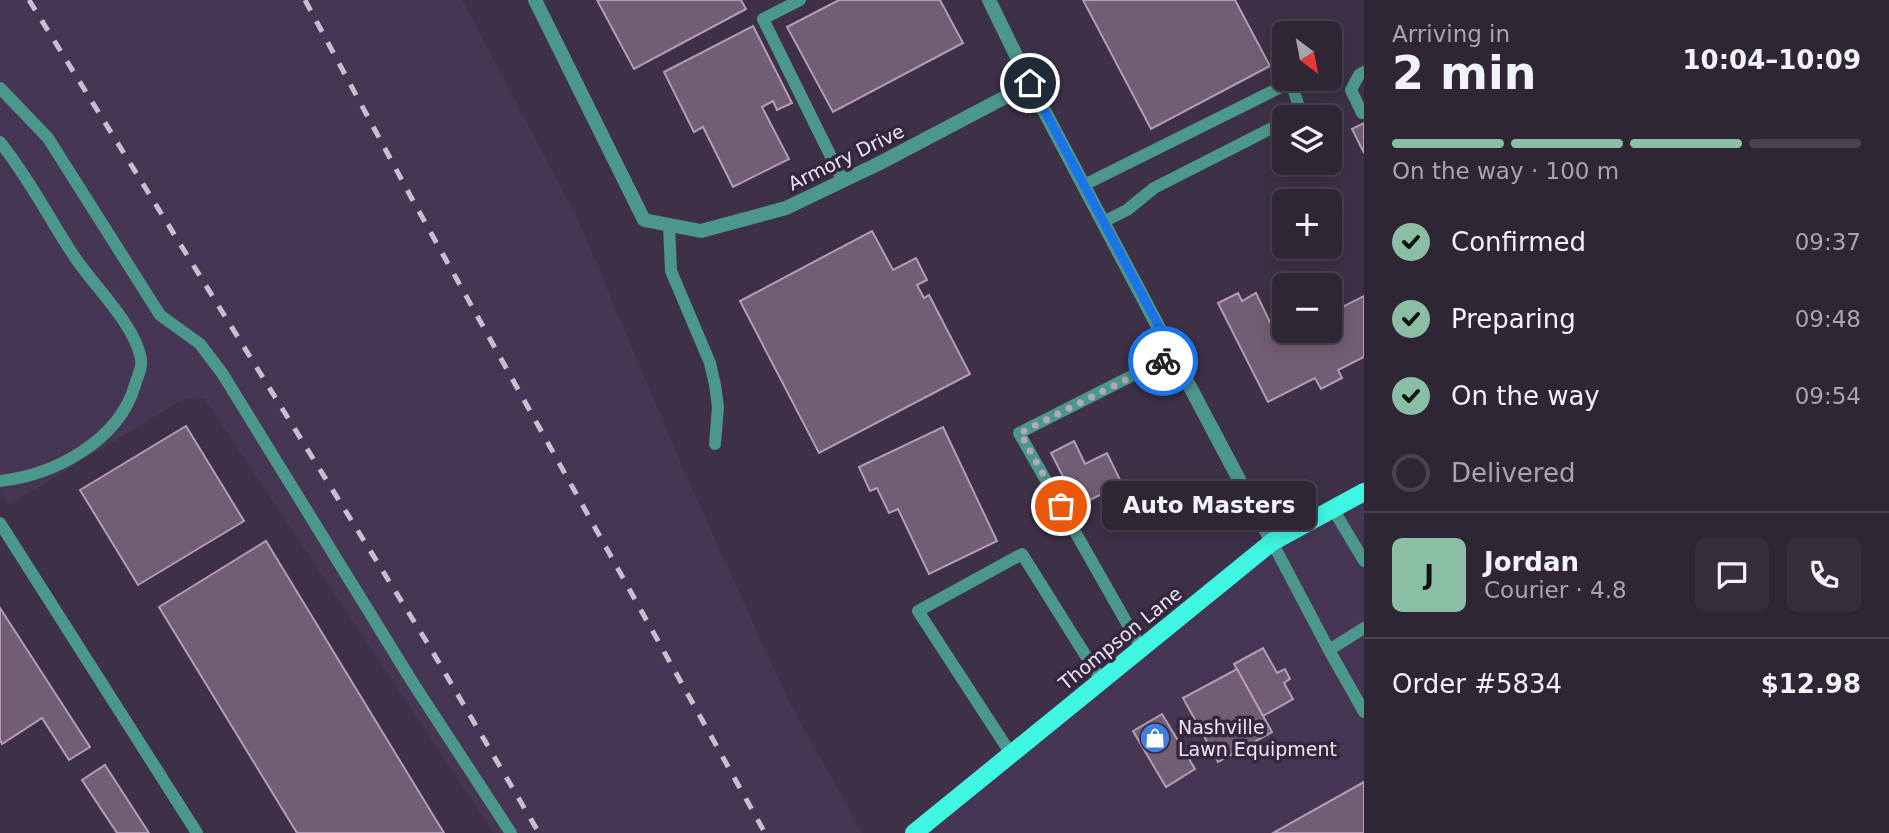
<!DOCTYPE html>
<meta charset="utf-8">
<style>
body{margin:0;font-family:"DejaVu Sans",sans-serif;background:#362d3d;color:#f1f3f6;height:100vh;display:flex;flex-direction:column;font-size:26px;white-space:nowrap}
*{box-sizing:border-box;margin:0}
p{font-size:23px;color:#a7a5ad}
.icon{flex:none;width:38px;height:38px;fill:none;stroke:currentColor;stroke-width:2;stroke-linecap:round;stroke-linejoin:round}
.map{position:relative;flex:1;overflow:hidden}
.side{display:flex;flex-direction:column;background:#2e2535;width:525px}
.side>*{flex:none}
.needle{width:46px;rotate:148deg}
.tools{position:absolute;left:1272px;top:21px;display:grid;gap:14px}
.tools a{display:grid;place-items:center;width:70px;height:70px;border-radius:10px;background:#2e2535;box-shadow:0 4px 18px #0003,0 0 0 2px #494250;font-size:35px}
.pin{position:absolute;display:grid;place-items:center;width:60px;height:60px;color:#fff;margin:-30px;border:4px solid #fff;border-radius:50%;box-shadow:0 2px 7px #0007}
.courier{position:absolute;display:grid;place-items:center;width:70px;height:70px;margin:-35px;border:5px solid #1a73e8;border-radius:50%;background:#fff;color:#222;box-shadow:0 2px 9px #0007}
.bubble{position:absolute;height:49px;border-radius:10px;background:#2e2535;box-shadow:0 4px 18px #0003,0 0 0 2px #494250;font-size:23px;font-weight:700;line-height:49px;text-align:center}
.overview em{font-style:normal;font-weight:700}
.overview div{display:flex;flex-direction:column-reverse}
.overview{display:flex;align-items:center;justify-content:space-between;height:119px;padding:0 28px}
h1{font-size:46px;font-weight:700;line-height:52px}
.bar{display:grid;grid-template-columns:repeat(4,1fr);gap:10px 7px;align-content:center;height:84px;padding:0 28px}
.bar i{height:9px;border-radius:5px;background:#494250}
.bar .selected{background:#8abfa5}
.bar p{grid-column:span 4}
.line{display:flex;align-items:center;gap:18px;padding:0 28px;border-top:2px solid #494250}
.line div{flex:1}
.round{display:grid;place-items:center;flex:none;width:74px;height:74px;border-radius:10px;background:#362d3d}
ol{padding:0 28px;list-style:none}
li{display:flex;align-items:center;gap:21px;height:77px}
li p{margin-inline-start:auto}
li .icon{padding:7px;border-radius:50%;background:#8abfa5;color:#111;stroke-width:4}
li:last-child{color:#a7a5ad}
li i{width:38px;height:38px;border:4px solid #494250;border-radius:50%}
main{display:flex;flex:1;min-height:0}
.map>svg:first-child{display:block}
</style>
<main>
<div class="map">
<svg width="1364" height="833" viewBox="0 0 1364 833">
<rect width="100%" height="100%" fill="#3e3147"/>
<g fill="#473653">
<polygon points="0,0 462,0 577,218 684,471 789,702 862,833 494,833 205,399 185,398 9,505 0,490"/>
<polygon points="1364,492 1364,833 914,833 1272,542"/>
</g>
<g fill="#725e74" stroke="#b39db5" stroke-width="2">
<polygon points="597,0 741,0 746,9 634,69"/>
<polygon points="839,0 940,0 963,43 833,112 787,27"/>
<polygon points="1083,0 1235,0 1270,66 1151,129"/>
<polygon points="753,26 792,103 777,110 773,101 762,107 789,159 733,187 703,127 694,132 664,72"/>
<polygon points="1364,123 1364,153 1352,129"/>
<polygon points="872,231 893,270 916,258 927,280 917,285 924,298 929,295 970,374 819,453 740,301"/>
<polygon points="1238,293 1242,301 1256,293 1278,339 1294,331 1330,331 1330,313 1364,296 1364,357 1338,370 1342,378 1321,389 1315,378 1268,402 1218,303"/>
<polygon points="186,426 244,521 138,585 80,490"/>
<polygon points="943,427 997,541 929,574 898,509 889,513 877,488 870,491 859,467"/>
<polygon points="1074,441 1085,464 1107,453 1122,484 1078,506 1051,453"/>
<polygon points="266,541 444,833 297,833 159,607"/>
<polygon points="0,608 90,747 69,760 42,718 2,744 0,740"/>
<polygon points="1263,648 1277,673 1285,669 1290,679 1284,683 1293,699 1263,716 1234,664"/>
<polygon points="1237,669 1272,732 1218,762 1183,698"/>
<polygon points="1162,714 1195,769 1166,787 1133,731"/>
<polygon points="105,765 149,833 117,833 82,780"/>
<polygon points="1364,782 1364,833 1273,833"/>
</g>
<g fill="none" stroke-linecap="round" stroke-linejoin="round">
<g stroke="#4c978c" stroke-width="12">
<polyline points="800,0 763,19 843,181"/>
<polyline points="0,88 48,138 160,315 200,344 222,373 413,683 511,833"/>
<polyline points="1362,113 1351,90 1359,75 1364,72"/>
<path d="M 0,142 C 28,177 48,216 72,253 C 92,285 134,322 141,359 C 143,367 137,377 135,385 C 119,441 54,475 0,481"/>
<polyline points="1084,185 1287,84 1293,88 1298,104 1291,117"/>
<polyline points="1105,221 1127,210 1154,188 1284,122"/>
<polyline points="669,225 671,271 710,363 715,385 718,407 715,444"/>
<polyline points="1333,509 1364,561"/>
<polyline points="0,523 197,833"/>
<polyline points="1272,542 1329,650 1364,628"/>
<polyline points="1141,648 1019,433 1173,355"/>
<polyline points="1329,650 1364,712"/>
<polyline points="1011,754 918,611 1022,554 1101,680"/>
</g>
<g stroke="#4c978c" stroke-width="14">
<polyline points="535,0 644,220 701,231 786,208 880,163 1030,84"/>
<polyline points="989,0 1030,84 1272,542"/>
</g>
<polyline stroke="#3ff6e2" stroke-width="18" points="914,833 1272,542 1364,492"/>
<g stroke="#c7bece" stroke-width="5" stroke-dasharray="12 12" stroke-linecap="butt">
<polyline points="29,0 428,644 539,833"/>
<polyline points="305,0 411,197 765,833"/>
</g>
</g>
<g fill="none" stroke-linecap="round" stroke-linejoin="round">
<polyline stroke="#b0a7b7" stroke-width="7" stroke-dasharray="0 12.6" points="1061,506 1020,433 1163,361"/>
<polyline stroke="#1a73e8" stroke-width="9" points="1030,83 1174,355 1163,361"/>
</g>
<defs>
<g id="shop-disc" transform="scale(1.575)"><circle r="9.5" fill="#3f7fe0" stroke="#34273d"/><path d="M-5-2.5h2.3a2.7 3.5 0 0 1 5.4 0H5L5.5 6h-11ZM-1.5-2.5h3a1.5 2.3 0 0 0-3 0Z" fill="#fff"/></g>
</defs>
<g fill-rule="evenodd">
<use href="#shop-disc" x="1155" y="738"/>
</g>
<g text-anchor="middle" stroke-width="7" stroke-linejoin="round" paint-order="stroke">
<g font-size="19" fill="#eee6f4" stroke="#34273d">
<text transform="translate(846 157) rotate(-26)" y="7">Armory Drive</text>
<text transform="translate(1120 638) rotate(-39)" y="7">Thompson Lane</text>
</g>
<g font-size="19" fill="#eee6f4" stroke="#34273d" text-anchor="start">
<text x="1178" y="734">Nashville<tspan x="1178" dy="22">Lawn Equipment</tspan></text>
</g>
</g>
</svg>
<div class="tools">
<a><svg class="needle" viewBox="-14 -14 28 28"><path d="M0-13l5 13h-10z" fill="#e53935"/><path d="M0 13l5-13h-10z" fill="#a7a5ad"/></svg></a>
<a><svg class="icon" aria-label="layers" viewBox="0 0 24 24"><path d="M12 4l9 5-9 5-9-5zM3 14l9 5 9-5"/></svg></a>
<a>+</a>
<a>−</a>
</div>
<div class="pin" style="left:1061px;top:506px;background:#ea580c"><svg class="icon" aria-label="bag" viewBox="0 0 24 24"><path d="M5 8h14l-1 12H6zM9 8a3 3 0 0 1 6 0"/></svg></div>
<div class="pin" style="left:1030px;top:83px;background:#1f2937"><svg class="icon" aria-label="home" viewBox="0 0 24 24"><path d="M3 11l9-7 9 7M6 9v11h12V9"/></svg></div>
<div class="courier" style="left:1163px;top:361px"><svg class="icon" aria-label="bike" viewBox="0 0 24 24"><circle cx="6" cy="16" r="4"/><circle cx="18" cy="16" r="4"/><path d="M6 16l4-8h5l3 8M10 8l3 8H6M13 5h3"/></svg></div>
<div class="bubble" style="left:1102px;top:481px;width:214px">Auto Masters</div>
</div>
<section class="side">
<div class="overview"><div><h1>2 min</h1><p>Arriving in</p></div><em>10:04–10:09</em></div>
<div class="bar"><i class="selected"></i><i class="selected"></i><i class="selected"></i><i></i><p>On the way · 100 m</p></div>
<ol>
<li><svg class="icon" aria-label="check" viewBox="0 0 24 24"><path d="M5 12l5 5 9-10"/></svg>Confirmed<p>09:37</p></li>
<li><svg class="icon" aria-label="check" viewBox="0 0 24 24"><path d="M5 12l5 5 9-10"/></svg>Preparing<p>09:48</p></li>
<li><svg class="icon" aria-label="check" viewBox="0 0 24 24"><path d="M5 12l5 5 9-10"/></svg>On the way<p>09:54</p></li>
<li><i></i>Delivered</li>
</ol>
<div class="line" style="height:126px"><b class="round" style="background:#8abfa5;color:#111">J</b><div><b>Jordan</b><p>Courier · 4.8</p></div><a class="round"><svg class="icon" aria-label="chat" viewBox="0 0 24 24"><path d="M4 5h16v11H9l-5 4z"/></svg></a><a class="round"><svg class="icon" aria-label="phone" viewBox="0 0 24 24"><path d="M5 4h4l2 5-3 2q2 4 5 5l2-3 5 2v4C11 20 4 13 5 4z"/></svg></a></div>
<div class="line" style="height:91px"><div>Order #5834</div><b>$12.98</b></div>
</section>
</main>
